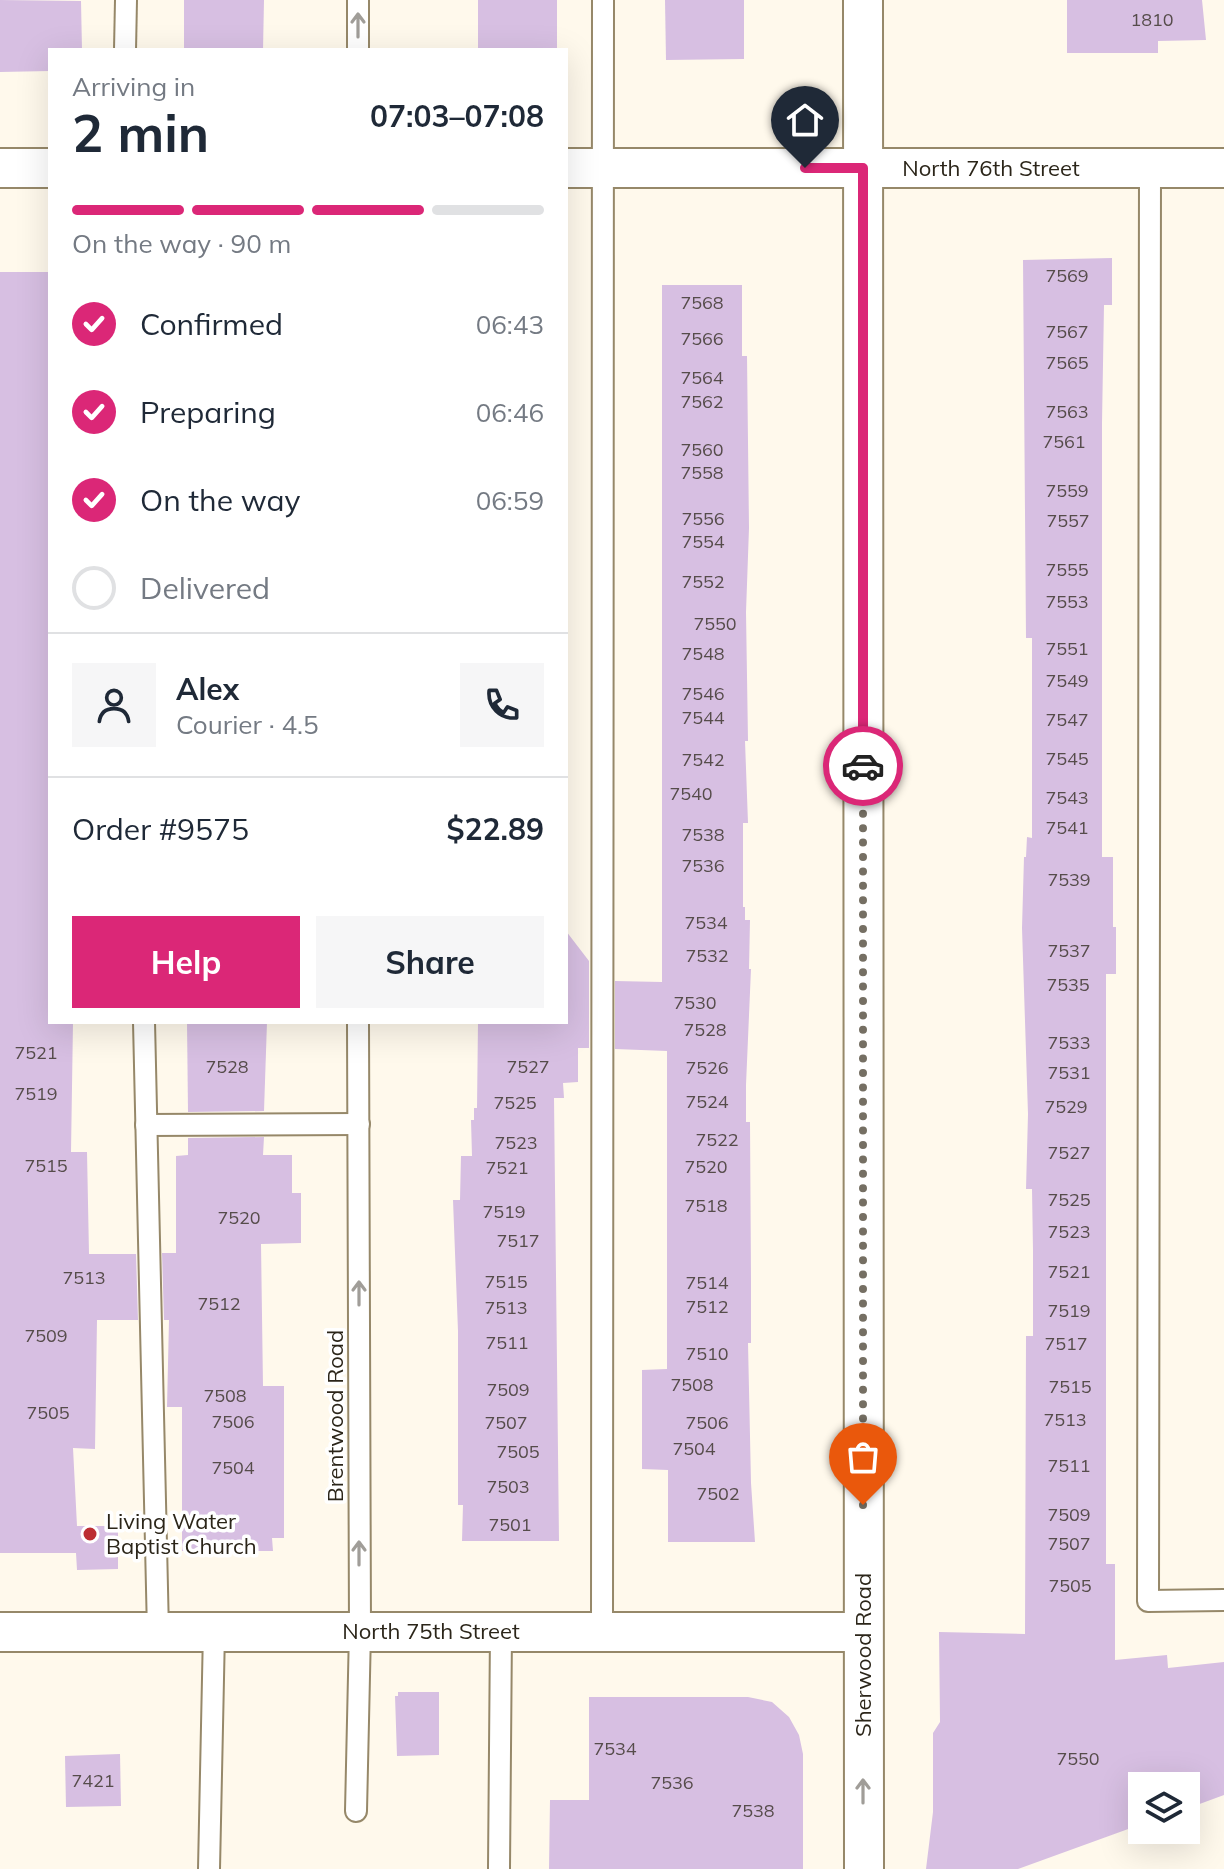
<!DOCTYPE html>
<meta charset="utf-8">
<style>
body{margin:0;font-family:Mulish,sans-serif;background:#f6f6f7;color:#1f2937;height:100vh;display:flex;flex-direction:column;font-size:30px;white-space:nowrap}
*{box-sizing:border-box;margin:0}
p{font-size:26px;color:#747a83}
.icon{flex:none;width:44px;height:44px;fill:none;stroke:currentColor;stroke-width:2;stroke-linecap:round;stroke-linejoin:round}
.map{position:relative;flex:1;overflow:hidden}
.panel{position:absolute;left:48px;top:48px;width:520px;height:976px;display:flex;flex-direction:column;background:#fff;border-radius:0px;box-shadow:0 8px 32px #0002}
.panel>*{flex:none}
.tools{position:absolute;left:1128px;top:1772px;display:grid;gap:16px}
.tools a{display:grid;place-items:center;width:72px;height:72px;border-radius:0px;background:#fff;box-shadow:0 8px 32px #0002;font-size:40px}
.pin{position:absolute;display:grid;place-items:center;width:68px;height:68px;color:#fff;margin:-82px -34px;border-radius:50% 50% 50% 0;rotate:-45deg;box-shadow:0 0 8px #0007}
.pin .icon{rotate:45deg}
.courier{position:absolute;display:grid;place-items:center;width:80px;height:80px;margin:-40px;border:6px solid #db2777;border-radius:50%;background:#fff;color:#222;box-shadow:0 2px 10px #0007}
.overview em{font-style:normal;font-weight:700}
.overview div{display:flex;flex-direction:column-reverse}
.overview{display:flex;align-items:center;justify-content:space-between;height:136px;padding:0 24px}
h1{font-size:52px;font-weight:700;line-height:60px}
.bar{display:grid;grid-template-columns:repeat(4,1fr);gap:12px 8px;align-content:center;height:96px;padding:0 24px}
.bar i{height:10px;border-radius:6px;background:#e0e1e3}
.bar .selected{background:#db2777}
.bar p{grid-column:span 4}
.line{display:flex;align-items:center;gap:20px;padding:0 24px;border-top:2px solid #e0e1e3}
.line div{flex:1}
.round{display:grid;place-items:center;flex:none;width:84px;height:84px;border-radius:0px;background:#f6f6f7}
ol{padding:0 24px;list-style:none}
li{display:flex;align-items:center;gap:24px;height:88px}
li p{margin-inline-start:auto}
li .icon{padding:8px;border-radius:50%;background:#db2777;color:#fff;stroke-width:4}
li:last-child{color:#747a83}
li i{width:44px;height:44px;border:4px solid #e0e1e3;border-radius:50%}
.cta{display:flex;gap:16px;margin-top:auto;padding:16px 24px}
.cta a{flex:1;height:92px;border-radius:0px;background:#db2777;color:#fff;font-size:32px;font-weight:700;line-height:92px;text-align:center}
.cta a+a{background:#f6f6f7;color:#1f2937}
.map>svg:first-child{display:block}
</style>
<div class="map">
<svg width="1224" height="1869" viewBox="0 0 1224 1869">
<rect width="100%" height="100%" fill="#fff9ec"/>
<g fill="#d7bfe2">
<polygon points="0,0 81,1 82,50 50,50 50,71 0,72"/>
<polygon points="184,0 264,0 263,50 184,50"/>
<rect x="478" y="0" width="79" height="50"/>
<polygon points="665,0 744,0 744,59 666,60"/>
<polygon points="1067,0 1202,0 1206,40 1158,41 1158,53 1067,53"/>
<polygon points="1112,258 1112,305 1104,305 1102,423 1102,857 1113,857 1113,927 1116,927 1116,974 1106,974 1106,1564 1115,1564 1115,1660 1167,1655 1168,1668 1224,1662 1224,1795 1186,1809 1186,1786 1142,1786 1142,1824 1018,1869 926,1869 933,1812 933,1733 940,1722 939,1632 1025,1634 1026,1336 1033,1336 1033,1251 1032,1189 1026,1189 1028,1114 1022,928 1024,857 1026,857 1027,837 1032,838 1032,638 1026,638 1023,260"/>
<polygon points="0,272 50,272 50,1022 73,1022 71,1152 87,1152 89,1254 136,1254 138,1320 97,1320 95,1449 73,1448 77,1526 118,1526 118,1569 77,1570 76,1553 0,1553"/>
<polygon points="662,285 742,285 742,356 747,356 749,528 746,612 748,741 745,741 748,823 743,823 743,907 745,907 745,920 750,920 749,969 751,969 746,1085 746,1122 750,1122 751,1279 751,1343 748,1343 751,1483 755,1542 668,1542 668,1470 642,1469 642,1370 667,1369 667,1051 615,1049 615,981 662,982"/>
<polygon points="566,931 589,961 589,1048 578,1048 578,1082 563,1083 564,1098 554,1098 559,1541 462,1541 463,1505 458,1505 458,1331 453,1200 460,1200 461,1156 472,1156 471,1120 474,1120 474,1108 477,1108 478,1022 566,1022"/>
<polygon points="187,1022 267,1022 264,1111 188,1112"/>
<polygon points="264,1137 263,1155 292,1155 292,1193 301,1193 301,1243 261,1244 263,1386 284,1386 284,1538 272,1538 273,1551 182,1551 182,1407 167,1407 169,1320 164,1320 162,1253 176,1253 176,1156 188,1155 188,1138"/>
<polygon points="398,1692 439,1692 439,1755 397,1756 395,1696 398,1696"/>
<polygon points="589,1697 748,1697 772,1702 789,1717 799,1735 803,1754 803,1869 549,1869 550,1800 589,1800"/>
<polygon points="120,1754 121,1806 66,1807 65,1756"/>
</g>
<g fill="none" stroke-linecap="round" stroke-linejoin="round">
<g stroke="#968869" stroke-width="24">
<g id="lane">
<polyline points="358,0 358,50"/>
<polyline points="125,50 126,0"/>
<polyline points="1150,168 1148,1601 1224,1600"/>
<polyline points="144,1022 158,1632"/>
<polyline points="146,1125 359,1124"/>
<polyline points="602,1631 603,0"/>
<polyline points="356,1811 360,1631 358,1022"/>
<polyline points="499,1868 501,1631"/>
<polyline points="209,1869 214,1631"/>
</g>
</g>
<g stroke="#968869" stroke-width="42">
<g id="street">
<polyline points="863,0 864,1869"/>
<polyline points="0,168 50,168"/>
<polyline points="566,168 1224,168"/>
<polyline points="0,1632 863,1632"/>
</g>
</g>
<use href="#lane" stroke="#fff" stroke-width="20"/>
<use href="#street" stroke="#fff" stroke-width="38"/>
</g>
<defs><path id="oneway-shaft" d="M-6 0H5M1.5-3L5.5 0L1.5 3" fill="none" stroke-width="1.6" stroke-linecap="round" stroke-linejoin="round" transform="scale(2)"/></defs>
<g stroke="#a09d98">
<use href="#oneway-shaft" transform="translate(358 25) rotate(-90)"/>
<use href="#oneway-shaft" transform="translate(359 1293) rotate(-90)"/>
<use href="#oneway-shaft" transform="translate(359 1553) rotate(-90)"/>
<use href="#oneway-shaft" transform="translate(863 1791) rotate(-90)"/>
</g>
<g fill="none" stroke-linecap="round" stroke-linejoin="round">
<polyline stroke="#756f63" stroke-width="8" stroke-dasharray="0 14.4" points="863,1505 863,766"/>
<polyline stroke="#db2777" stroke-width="10" points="805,168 863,168 863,766"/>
</g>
<circle fill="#bc2d32" stroke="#fff" stroke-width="3" cx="90" cy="1534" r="8"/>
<g text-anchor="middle" stroke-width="7" stroke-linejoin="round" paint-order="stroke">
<g font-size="18" fill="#564c4b">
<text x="1152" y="26">1810</text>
<text x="1067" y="282">7569</text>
<text x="702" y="309">7568</text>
<text x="1067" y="338">7567</text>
<text x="702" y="345">7566</text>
<text x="1067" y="369">7565</text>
<text x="702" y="384">7564</text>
<text x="702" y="408">7562</text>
<text x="1067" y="418">7563</text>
<text x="1064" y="448">7561</text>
<text x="702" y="456">7560</text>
<text x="702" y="479">7558</text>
<text x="1067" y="497">7559</text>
<text x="703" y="525">7556</text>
<text x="1068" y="527">7557</text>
<text x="703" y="548">7554</text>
<text x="1067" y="576">7555</text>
<text x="703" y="588">7552</text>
<text x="1067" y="608">7553</text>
<text x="715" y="630">7550</text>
<text x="1067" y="655">7551</text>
<text x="703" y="660">7548</text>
<text x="1067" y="687">7549</text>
<text x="703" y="700">7546</text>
<text x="703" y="724">7544</text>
<text x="1067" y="726">7547</text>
<text x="1067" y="765">7545</text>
<text x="703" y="766">7542</text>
<text x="691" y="800">7540</text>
<text x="1067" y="804">7543</text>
<text x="1067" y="834">7541</text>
<text x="703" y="841">7538</text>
<text x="703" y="872">7536</text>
<text x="1069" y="886">7539</text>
<text x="706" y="929">7534</text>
<text x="1069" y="957">7537</text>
<text x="707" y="962">7532</text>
<text x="1068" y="991">7535</text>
<text x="695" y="1009">7530</text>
<text x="705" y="1036">7528</text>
<text x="1069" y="1049">7533</text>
<text x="36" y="1059">7521</text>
<text x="227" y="1073">7528</text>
<text x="528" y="1073">7527</text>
<text x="707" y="1074">7526</text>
<text x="1069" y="1079">7531</text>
<text x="36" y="1100">7519</text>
<text x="707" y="1108">7524</text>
<text x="515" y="1109">7525</text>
<text x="1066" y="1113">7529</text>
<text x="717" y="1146">7522</text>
<text x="516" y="1149">7523</text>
<text x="1069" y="1159">7527</text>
<text x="46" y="1172">7515</text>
<text x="706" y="1173">7520</text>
<text x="507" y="1174">7521</text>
<text x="1069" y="1206">7525</text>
<text x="706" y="1212">7518</text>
<text x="504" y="1218">7519</text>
<text x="239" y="1224">7520</text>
<text x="1069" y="1238">7523</text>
<text x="518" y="1247">7517</text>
<text x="1069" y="1278">7521</text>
<text x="84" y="1284">7513</text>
<text x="506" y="1288">7515</text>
<text x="707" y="1289">7514</text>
<text x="219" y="1310">7512</text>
<text x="707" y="1313">7512</text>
<text x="506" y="1314">7513</text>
<text x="1069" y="1317">7519</text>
<text x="46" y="1342">7509</text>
<text x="507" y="1349">7511</text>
<text x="1066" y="1350">7517</text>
<text x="707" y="1360">7510</text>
<text x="692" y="1391">7508</text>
<text x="1070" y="1393">7515</text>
<text x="508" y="1396">7509</text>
<text x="225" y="1402">7508</text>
<text x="48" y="1419">7505</text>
<text x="1065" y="1426">7513</text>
<text x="233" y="1428">7506</text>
<text x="506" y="1429">7507</text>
<text x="707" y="1429">7506</text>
<text x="694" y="1455">7504</text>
<text x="518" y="1458">7505</text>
<text x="1069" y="1472">7511</text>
<text x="233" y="1474">7504</text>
<text x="508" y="1493">7503</text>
<text x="718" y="1500">7502</text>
<text x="1069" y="1521">7509</text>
<text x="510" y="1531">7501</text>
<text x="1069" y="1550">7507</text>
<text x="1070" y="1592">7505</text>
<text x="615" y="1755">7534</text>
<text x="1078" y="1765">7550</text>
<text x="93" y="1787">7421</text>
<text x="672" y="1789">7536</text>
<text x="753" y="1817">7538</text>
</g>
<g font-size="22" fill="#2b2519" stroke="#fff">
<text x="991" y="176">North 76th Street</text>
<text transform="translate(335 1416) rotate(-90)" y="8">Brentwood Road</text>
<text x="431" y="1639">North 75th Street</text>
<text transform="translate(863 1655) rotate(-90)" y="8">Sherwood Road</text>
</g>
<g font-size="22" fill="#2b2519" stroke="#fff" text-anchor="start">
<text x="106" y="1529">Living Water<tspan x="106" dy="25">Baptist Church</tspan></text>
</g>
</g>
</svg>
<div class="tools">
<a><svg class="icon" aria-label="layers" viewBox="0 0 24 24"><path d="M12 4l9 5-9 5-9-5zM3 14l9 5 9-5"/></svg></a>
</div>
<div class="pin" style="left:863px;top:1505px;background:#ea580c"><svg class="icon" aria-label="bag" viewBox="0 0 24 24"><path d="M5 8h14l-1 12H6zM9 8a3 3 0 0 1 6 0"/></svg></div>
<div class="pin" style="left:805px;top:168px;background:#1f2937"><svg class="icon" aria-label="home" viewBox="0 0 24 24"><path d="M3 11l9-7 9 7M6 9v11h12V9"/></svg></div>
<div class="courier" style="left:863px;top:766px"><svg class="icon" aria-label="car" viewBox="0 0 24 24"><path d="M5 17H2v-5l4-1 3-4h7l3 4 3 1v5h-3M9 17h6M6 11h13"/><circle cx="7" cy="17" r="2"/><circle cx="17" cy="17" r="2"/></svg></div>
<section class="panel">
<div class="overview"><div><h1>2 min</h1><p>Arriving in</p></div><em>07:03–07:08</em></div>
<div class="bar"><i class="selected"></i><i class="selected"></i><i class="selected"></i><i></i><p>On the way · 90 m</p></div>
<ol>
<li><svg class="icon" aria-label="check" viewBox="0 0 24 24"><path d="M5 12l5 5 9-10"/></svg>Confirmed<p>06:43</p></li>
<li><svg class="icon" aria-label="check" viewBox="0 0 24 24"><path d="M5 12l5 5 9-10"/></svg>Preparing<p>06:46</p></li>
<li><svg class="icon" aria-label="check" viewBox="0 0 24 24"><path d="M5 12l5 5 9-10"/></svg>On the way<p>06:59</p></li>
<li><i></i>Delivered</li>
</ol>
<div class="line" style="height:144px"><a class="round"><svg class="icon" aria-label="person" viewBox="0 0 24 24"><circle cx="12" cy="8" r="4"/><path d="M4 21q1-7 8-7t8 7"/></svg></a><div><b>Alex</b><p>Courier · 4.5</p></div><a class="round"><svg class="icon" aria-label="phone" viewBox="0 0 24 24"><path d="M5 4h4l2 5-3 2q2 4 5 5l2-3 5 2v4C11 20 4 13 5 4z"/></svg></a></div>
<div class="line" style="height:104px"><div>Order #9575</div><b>$22.89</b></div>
<div class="cta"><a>Help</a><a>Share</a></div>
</section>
</div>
